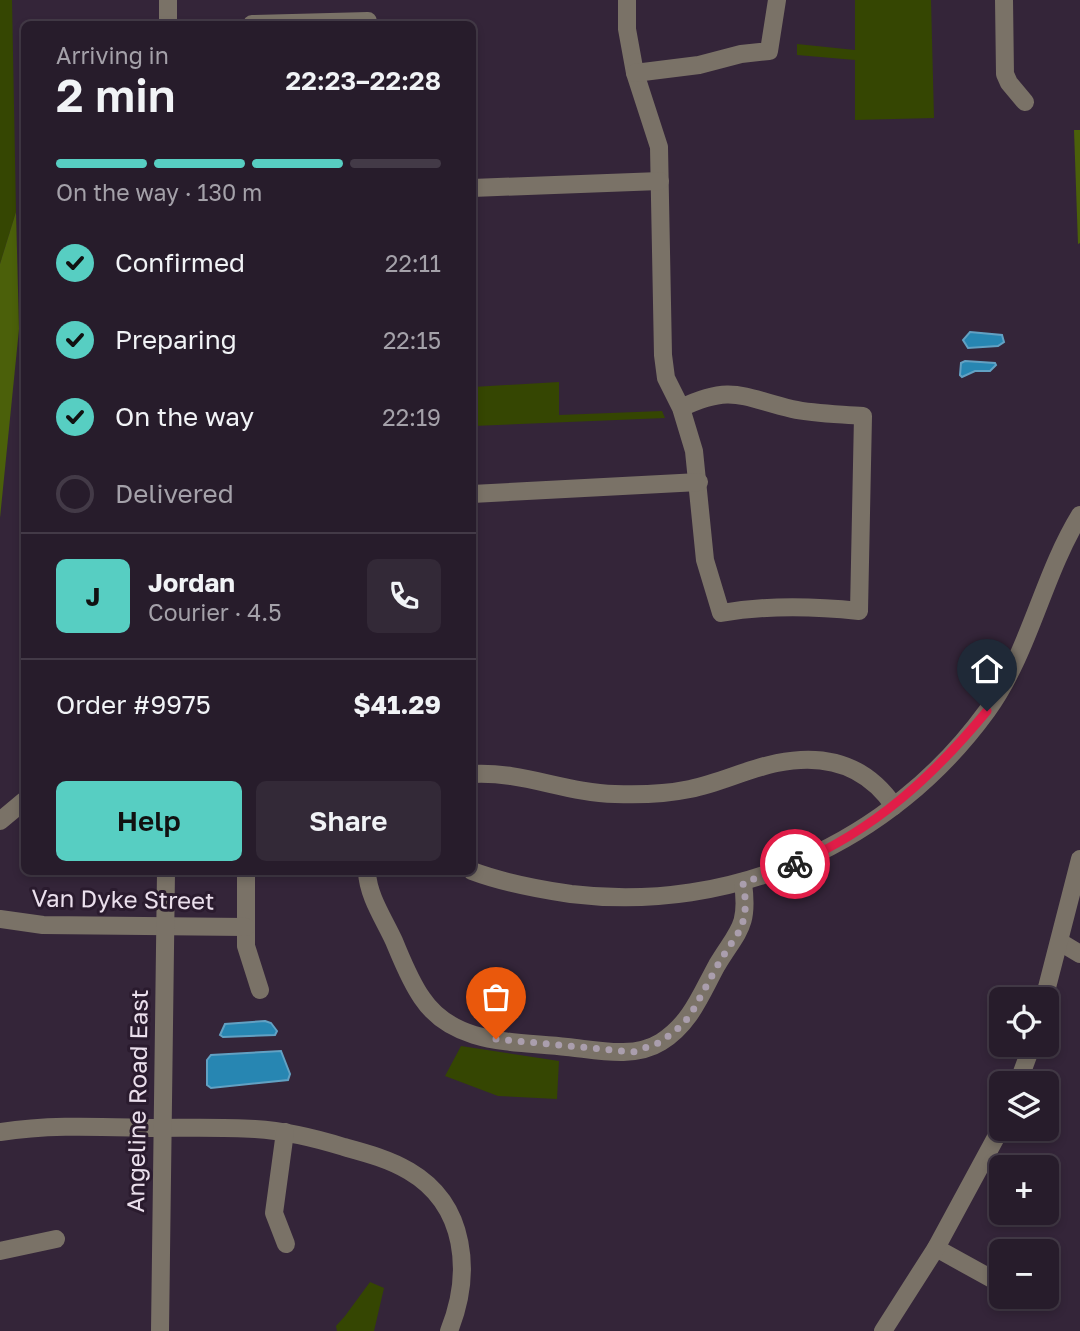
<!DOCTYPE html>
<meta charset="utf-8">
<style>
body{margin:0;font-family:"Golos Text",sans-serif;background:#332937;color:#f1f3f6;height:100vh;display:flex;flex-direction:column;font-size:26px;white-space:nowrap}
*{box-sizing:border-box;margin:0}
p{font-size:23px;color:#a4a1a9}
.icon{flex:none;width:38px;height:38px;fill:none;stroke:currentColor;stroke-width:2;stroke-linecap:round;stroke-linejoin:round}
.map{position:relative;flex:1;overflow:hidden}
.panel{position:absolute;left:21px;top:21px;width:455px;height:854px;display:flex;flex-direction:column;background:#271c2b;border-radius:10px;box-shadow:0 4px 10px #0003,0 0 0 2px #433a47}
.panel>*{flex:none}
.controls{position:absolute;left:989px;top:987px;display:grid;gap:14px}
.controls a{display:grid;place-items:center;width:70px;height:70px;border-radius:10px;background:#271c2b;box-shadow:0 4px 10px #0003,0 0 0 2px #433a47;font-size:35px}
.pin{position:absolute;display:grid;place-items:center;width:60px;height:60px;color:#fff;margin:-72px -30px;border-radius:50% 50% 50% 0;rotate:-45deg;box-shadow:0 0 7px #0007}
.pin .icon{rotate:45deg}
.courier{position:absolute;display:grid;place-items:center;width:70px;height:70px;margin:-35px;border:5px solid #e11d48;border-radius:50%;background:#fff;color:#222;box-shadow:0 2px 9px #0007}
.overview em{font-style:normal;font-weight:600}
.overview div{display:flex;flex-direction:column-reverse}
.overview{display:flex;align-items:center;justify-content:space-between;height:119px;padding:0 35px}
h1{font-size:46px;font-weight:600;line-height:52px}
.bar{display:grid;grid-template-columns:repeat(4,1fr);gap:10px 7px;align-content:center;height:84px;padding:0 35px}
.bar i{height:9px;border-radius:5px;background:#433a47}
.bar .active{background:#57cec2}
.bar p{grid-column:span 4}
.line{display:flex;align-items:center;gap:18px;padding:0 35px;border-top:2px solid #433a47}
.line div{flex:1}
.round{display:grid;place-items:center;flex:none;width:74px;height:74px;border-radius:10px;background:#332937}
ol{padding:0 35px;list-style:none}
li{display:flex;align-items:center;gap:21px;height:77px}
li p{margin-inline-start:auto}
li .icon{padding:7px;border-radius:50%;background:#57cec2;color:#111;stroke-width:4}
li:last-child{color:#a4a1a9}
li i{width:38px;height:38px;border:4px solid #433a47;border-radius:50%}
.primary-button{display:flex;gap:14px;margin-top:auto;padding:14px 35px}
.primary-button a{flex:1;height:80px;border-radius:10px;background:#57cec2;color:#111;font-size:28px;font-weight:600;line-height:80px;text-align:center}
.primary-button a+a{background:#332937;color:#f1f3f6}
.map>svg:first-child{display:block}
</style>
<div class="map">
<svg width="1080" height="1331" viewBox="0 0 1080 1331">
<rect width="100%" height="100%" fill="#342539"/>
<g fill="#354602">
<polygon points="0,0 12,0 16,212 0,264"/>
<polygon points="855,0 931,0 934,118 855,120 855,60 797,55 797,44 855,50"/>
<polygon points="559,382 559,415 662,411 665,418 473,426 473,387"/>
<polygon points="461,1046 559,1061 557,1099 498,1096 445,1076"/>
<polygon points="370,1282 384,1288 374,1331 337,1331 336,1326 345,1316"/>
</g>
<g fill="#4b600a">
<polygon points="1074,130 1080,130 1080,243 1078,244"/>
<polygon points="16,212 19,329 0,518 0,264"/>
</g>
<g fill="#2786b2" stroke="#62a1c3" stroke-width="2">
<polygon points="970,332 1002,335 1004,342 998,346 968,348 963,340"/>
<polygon points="965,361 995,363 996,365 990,371 975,371 962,377 960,375 961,363"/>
<polygon points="265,1021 271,1023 277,1031 275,1035 223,1037 220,1035 225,1024"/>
<polygon points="281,1051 290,1074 288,1080 211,1088 207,1085 207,1060 211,1055"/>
</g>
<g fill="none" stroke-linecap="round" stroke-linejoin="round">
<g stroke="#7a7267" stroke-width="18">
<path d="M 627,0 L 627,29 L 635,73 L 659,147 L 663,355 L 666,378 L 681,408 L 694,451 L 705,560 L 721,613 C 767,605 812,606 859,611 L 863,416 C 839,414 815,414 792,409 C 742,397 731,384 681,408"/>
<polyline points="1004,0 1005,74 1009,83 1025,102"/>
<polyline points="168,24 168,0"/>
<polyline points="252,24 368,21"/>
<polyline points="635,73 699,65 741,54 769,51 777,0"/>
<polyline points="472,188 660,181"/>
<polyline points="472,494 699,482"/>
<path d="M 472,774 C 521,771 567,793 615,794 C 640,795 666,794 690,789 C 720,783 747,769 777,763 C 826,753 866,765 894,806"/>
<polyline points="0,821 24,801"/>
<path d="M 472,871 C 504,883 537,889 571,894 C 733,914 891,843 987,711 C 1030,651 1042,577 1080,515"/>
<polyline points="246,872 246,946 260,990"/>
<path d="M 367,872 C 368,896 384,919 394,941 C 402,960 410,981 422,998 C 454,1046 516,1041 567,1047 C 597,1050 634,1059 661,1042 C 691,1023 701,994 717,965 C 738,930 749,927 743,883"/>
<polyline points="0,919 43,925 246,927"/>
<polyline points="1060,942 1080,954"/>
<polyline points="1044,999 1080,859"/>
<polyline points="1018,1083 1032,1045"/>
<path d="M 0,1132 C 51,1124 103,1127 154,1128 C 188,1128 222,1127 255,1129 C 286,1131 315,1138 344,1147 C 366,1153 389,1159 409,1171 C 467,1205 472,1274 449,1331"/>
<polyline points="285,1132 274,1213 286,1244"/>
<polyline points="936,1248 1001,1284"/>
<polyline points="0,1251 56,1239"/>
<polyline points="160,1331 166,872"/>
<polyline points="883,1331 936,1248 1001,1128"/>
</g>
</g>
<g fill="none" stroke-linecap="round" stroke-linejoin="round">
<polyline stroke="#aa9ead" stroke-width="7" stroke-dasharray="0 12.6" points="496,1039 633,1052 661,1042 682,1025 691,1014 720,961 742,927 746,904 743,883 795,864"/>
<path stroke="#e11d48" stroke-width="9" d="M 795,864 C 875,830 933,776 987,711"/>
</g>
<g text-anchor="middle" stroke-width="6" stroke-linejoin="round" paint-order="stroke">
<g font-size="24" fill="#eadfec" stroke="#2a1b2e">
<text transform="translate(123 900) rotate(1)" y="8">Van Dyke Street</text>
<text transform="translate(138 1101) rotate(-89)" y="8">Angeline Road East</text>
</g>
</g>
</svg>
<div class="controls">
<a><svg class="icon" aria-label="locate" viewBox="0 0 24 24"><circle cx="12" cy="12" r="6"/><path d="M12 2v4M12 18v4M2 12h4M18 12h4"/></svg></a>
<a><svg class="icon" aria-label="layers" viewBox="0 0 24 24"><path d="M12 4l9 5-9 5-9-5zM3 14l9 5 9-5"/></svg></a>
<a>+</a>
<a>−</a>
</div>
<div class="pin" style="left:496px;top:1039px;background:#ea580c"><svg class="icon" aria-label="bag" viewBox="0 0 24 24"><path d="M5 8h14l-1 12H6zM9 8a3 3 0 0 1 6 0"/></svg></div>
<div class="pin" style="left:987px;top:711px;background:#1f2937"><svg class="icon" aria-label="home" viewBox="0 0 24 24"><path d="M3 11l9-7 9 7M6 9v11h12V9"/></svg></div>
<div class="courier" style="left:795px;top:864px"><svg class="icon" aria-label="bike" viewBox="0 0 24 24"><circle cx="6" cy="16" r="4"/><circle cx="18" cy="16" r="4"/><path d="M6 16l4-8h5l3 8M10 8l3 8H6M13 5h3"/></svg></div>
<section class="panel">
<div class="overview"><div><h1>2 min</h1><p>Arriving in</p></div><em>22:23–22:28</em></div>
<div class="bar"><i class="active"></i><i class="active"></i><i class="active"></i><i></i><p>On the way · 130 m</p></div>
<ol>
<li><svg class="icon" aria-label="check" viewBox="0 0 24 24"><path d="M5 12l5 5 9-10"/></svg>Confirmed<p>22:11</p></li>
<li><svg class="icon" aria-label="check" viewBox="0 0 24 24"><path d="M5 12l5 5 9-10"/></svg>Preparing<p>22:15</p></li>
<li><svg class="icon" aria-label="check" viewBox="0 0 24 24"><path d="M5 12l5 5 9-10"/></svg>On the way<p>22:19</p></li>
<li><i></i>Delivered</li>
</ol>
<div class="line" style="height:126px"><b class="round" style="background:#57cec2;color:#111">J</b><div><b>Jordan</b><p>Courier · 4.5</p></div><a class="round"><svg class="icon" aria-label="phone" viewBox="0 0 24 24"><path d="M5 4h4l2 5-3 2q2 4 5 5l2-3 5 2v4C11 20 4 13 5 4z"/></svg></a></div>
<div class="line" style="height:91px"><div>Order #9975</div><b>$41.29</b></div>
<div class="primary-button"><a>Help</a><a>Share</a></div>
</section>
</div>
